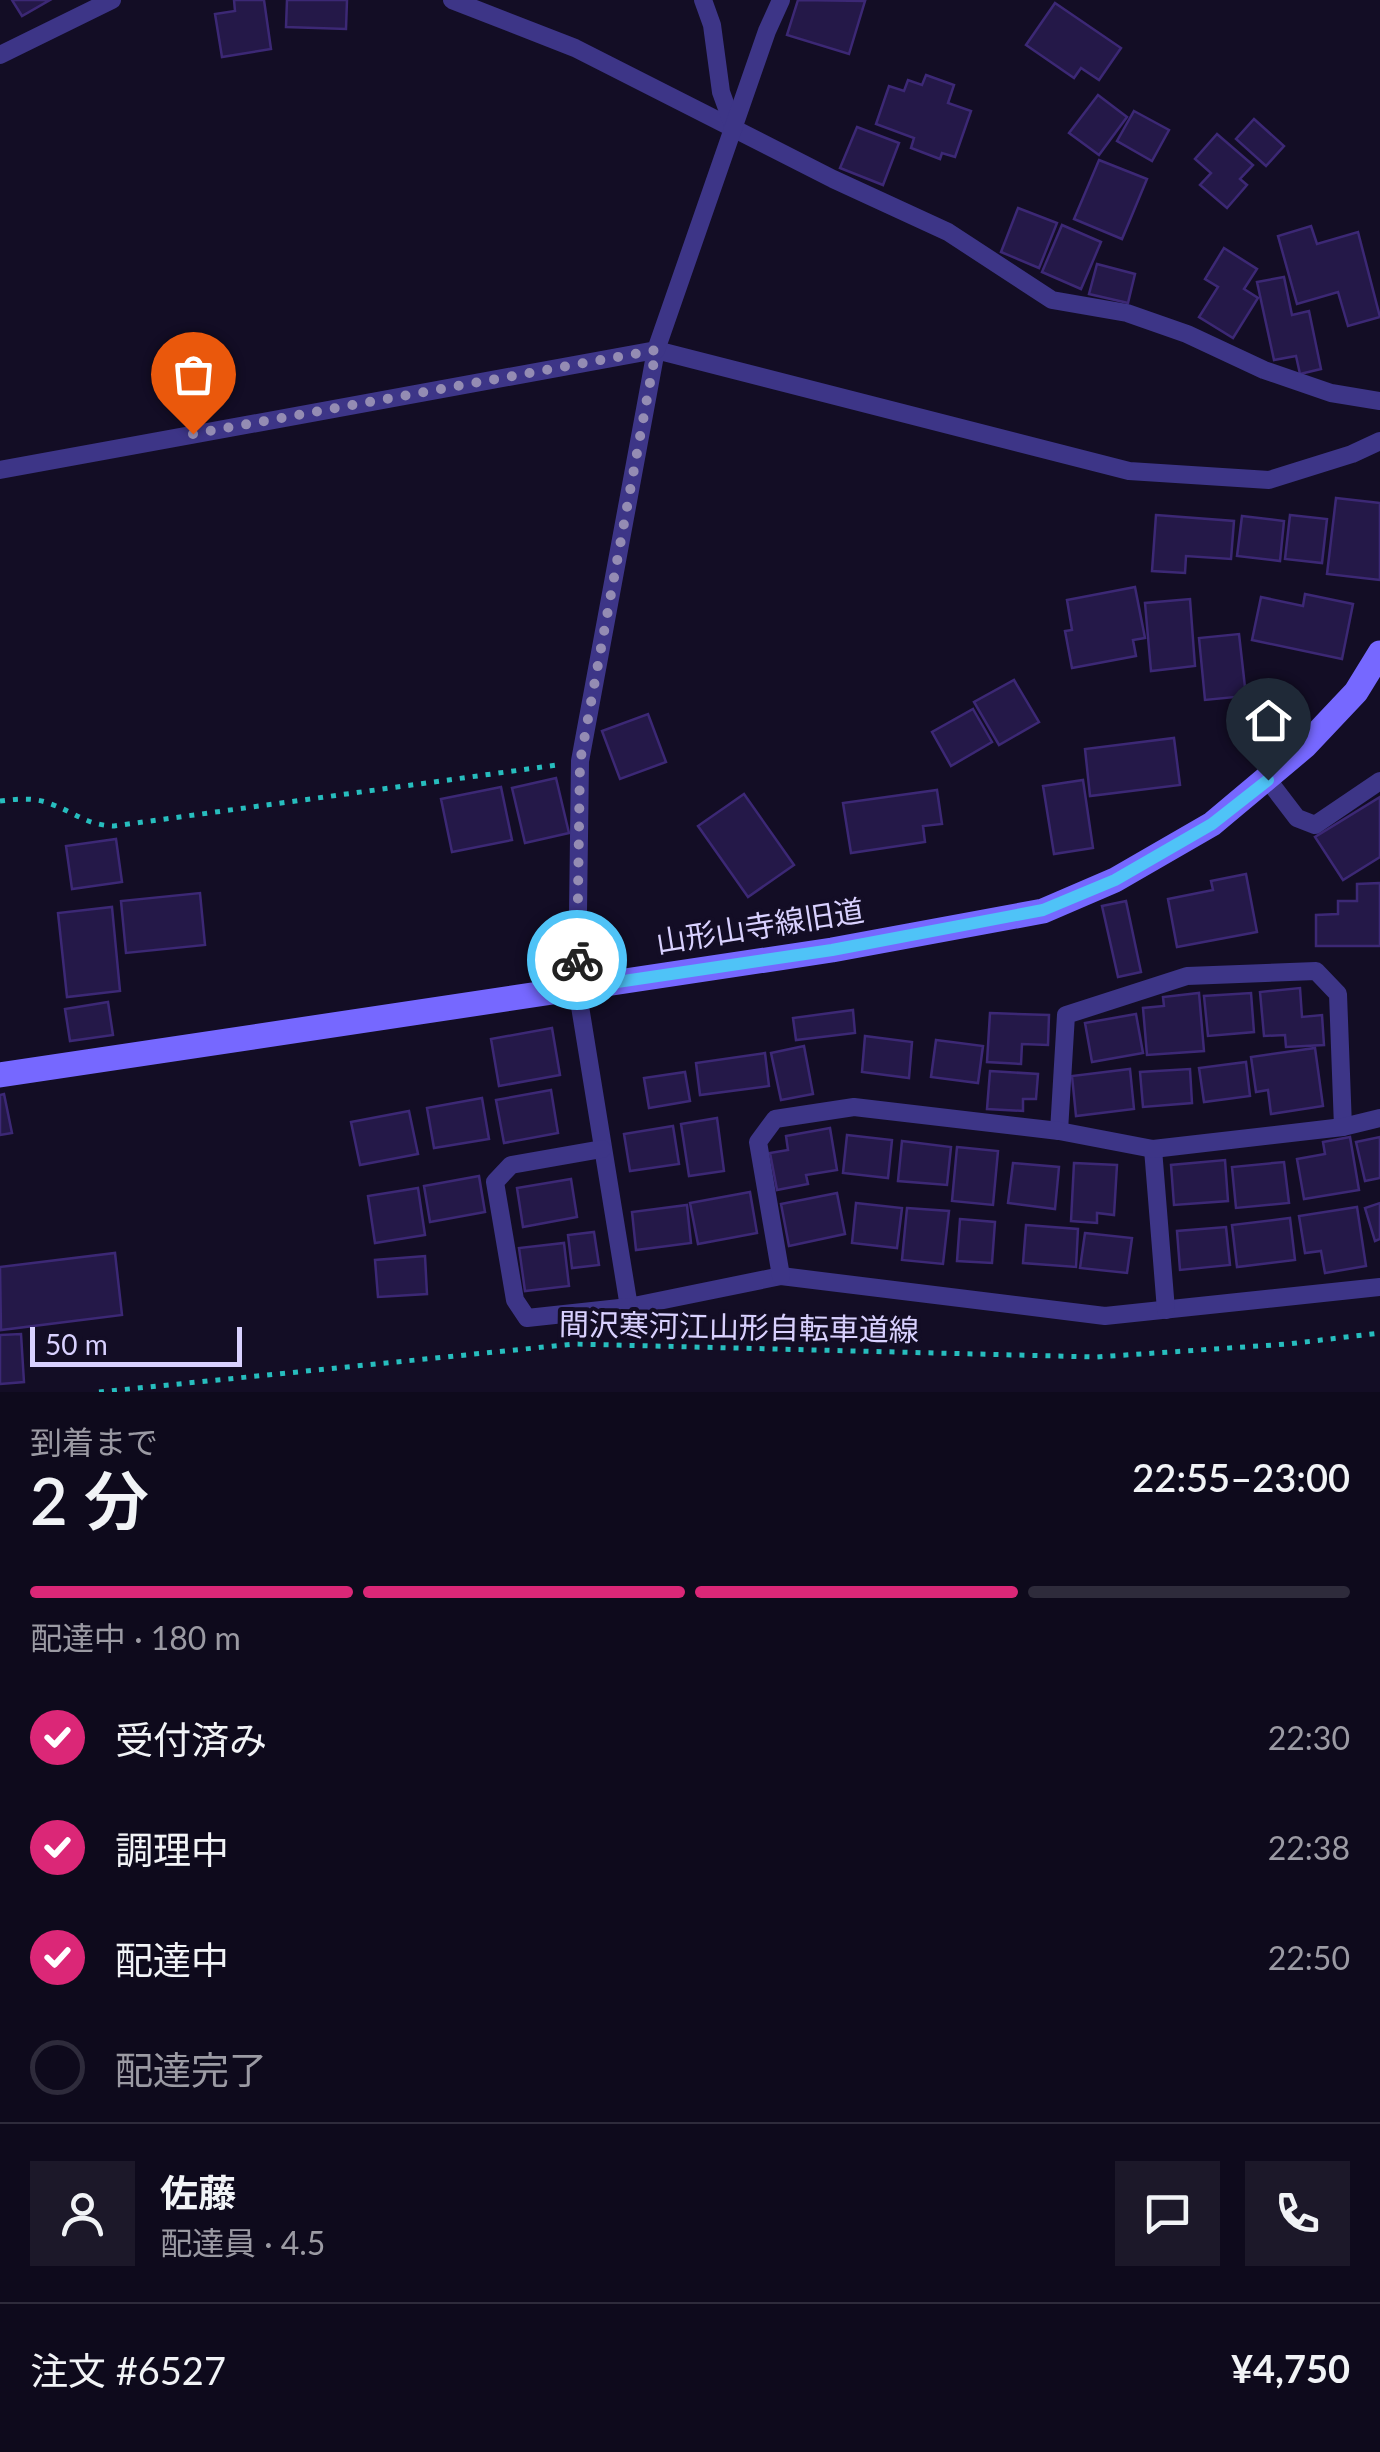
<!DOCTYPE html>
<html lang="ja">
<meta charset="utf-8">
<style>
body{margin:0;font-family:Lato,"Noto Sans JP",sans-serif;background:#1c1829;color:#f1f3f6;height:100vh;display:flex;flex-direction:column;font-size:38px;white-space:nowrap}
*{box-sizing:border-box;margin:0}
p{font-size:32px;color:#9b9aa3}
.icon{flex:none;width:55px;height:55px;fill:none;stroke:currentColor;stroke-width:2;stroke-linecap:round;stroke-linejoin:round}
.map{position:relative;height:1392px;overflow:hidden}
.panel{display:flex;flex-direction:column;background:#0e0a1c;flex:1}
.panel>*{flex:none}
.scale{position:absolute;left:30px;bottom:25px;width:212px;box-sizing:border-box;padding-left:10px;border:5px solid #d9d1ff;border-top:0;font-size:28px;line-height:35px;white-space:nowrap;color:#d9d1ff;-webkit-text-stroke:8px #130d25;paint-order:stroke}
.pin{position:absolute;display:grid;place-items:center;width:85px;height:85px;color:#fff;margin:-102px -42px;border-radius:50% 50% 50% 0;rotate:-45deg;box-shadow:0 0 10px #0007}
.pin .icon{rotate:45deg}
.courier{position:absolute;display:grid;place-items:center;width:100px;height:100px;margin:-50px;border:8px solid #4fc3f7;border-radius:50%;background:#fff;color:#222;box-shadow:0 2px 12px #0007}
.overview em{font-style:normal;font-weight:600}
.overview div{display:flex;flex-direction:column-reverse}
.overview{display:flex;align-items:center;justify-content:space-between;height:170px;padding:0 30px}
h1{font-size:65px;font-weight:600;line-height:75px}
.bar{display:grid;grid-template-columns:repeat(4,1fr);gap:15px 10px;align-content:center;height:120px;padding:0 30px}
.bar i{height:12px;border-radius:8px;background:#2e2b3b}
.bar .current{background:#db2777}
.bar p{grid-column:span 4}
.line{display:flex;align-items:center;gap:25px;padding:0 30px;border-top:2px solid #2e2b3b}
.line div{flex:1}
.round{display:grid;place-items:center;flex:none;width:105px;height:105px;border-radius:0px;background:#1c1829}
ol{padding:0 30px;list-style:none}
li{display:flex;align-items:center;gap:30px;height:110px}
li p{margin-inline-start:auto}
li .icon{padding:10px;border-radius:50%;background:#db2777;color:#fff;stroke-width:4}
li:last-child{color:#9b9aa3}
li i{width:55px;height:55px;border:5px solid #2e2b3b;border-radius:50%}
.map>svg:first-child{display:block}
</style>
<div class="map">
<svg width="1380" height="1392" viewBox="0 0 1380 1392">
<rect width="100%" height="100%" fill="#130d25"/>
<g fill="#241848" stroke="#3c2875" stroke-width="2.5">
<polygon points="12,0 50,0 22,16"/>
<polygon points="234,0 264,0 271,49 222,57 215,14 235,11"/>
<polygon points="287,0 347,0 346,29 286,27"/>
<polygon points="798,0 865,1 849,54 787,35"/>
<polygon points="1055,3 1121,48 1099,80 1081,68 1074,78 1026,45"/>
<polygon points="926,75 954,85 948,103 971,111 955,157 942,153 940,159 911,148 914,138 876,124 889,86 904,91 908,80 922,85"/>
<polygon points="1098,95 1127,117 1099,155 1069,133"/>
<polygon points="1134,111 1169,130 1152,161 1117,141"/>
<polygon points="1254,119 1284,146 1266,166 1236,139"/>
<polygon points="857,127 899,143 883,185 840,168"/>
<polygon points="1217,134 1253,165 1240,179 1247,185 1227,208 1200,185 1211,173 1195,159"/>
<polygon points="1099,160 1147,179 1122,239 1074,219"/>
<polygon points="1018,208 1057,223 1039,268 1001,252"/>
<polygon points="1062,225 1101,242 1081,289 1042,272"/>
<polygon points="1311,226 1317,244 1358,232 1380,317 1348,326 1338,292 1297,304 1278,236"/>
<polygon points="1224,248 1257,269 1244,289 1258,298 1233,338 1199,317 1218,287 1205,279"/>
<polygon points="1097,264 1135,274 1128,303 1089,294"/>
<polygon points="1284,277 1292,315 1309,311 1321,369 1300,374 1296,356 1274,360 1257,282"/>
<polygon points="1336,498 1380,503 1380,580 1327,574"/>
<polygon points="1156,515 1234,521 1231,559 1186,556 1185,573 1152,571"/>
<polygon points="1290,515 1327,519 1322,563 1285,559"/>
<polygon points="1242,516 1284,521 1280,561 1237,556"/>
<polygon points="1135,587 1145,638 1133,640 1136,656 1072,668 1065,631 1072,630 1067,600"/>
<polygon points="1305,594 1353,604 1342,659 1252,640 1261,597 1303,606"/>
<polygon points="1190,599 1195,666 1151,671 1145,603"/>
<polygon points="1239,634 1246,696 1205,700 1199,638"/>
<polygon points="1014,680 1039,722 999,745 974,702"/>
<polygon points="973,709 992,742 951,766 932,732"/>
<polygon points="648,714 666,762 620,779 602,731"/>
<polygon points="1174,738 1180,785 1090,796 1085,749"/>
<polygon points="556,778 569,833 525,843 512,788"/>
<polygon points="1083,780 1093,848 1054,854 1043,786"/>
<polygon points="501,787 512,840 452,852 441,799"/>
<polygon points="937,790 942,824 923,826 925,842 851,853 843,803"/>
<polygon points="744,794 794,865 748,897 698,826"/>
<polygon points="1380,797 1380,857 1343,880 1315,837"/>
<polygon points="116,839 122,882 72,889 66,846"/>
<polygon points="1246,874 1257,932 1177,947 1168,899 1213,890 1211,881"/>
<polygon points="1380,883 1380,946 1316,946 1316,915 1338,914 1338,901 1357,901 1357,884"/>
<polygon points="200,893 205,945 126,953 121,901"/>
<polygon points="1126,901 1141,972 1118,977 1102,906"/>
<polygon points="112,907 120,991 67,997 58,913"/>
<polygon points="1300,988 1302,1017 1322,1015 1324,1045 1286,1047 1285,1035 1264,1036 1260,992"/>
<polygon points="1199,993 1204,1051 1147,1055 1143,1008 1164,1006 1163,997"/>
<polygon points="1251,993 1254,1032 1208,1036 1204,996"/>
<polygon points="108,1002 113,1035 70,1041 65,1009"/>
<polygon points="853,1010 855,1033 796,1040 793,1018"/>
<polygon points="990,1013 1049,1015 1048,1045 1022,1044 1021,1064 987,1062"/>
<polygon points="1136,1014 1143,1053 1092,1062 1085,1023"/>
<polygon points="552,1028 560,1075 499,1086 491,1039"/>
<polygon points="865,1036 912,1042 909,1078 862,1072"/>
<polygon points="936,1040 983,1046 978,1083 931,1077"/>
<polygon points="804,1046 813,1094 781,1100 771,1053"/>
<polygon points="1315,1048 1323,1106 1271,1114 1268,1090 1256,1092 1251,1057"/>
<polygon points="765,1053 769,1086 700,1095 696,1063"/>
<polygon points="1246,1062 1250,1096 1204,1102 1199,1068"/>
<polygon points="1130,1069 1134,1109 1076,1116 1072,1076"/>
<polygon points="1190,1069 1192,1103 1143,1107 1140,1072"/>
<polygon points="990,1071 1038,1074 1036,1099 1023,1099 1023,1111 987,1109"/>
<polygon points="685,1072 690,1101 649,1108 644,1078"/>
<polygon points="551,1090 558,1133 504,1143 496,1100"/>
<polygon points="4,1094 12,1133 0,1135 0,1095"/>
<polygon points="482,1098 489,1139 434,1148 427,1108"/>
<polygon points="409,1111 418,1154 360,1165 351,1122"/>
<polygon points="717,1118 724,1171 689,1176 681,1124"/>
<polygon points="673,1126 679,1164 630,1171 624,1134"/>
<polygon points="830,1128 837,1170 806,1175 808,1184 777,1190 770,1153 788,1150 786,1136"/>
<polygon points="847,1135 892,1140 888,1178 843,1173"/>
<polygon points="1350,1137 1359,1190 1304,1199 1297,1159 1325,1154 1323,1142"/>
<polygon points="1380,1137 1380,1178 1365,1181 1356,1142"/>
<polygon points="902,1141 951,1147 947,1185 898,1181"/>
<polygon points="957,1147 998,1151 993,1205 952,1201"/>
<polygon points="1225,1160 1228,1201 1174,1205 1171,1165"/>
<polygon points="1284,1162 1289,1203 1236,1208 1232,1167"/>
<polygon points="1013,1163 1059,1167 1055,1209 1008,1203"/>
<polygon points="1074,1163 1117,1165 1114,1215 1097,1213 1097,1223 1071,1221"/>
<polygon points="479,1176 485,1212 430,1222 424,1186"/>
<polygon points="571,1179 577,1217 523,1227 517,1188"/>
<polygon points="418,1188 425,1235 375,1243 368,1196"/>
<polygon points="750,1192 757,1233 698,1244 690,1203"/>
<polygon points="837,1193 845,1234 789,1246 781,1204"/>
<polygon points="856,1203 902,1208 897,1248 852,1243"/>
<polygon points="1380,1203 1380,1239 1375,1241 1365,1208"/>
<polygon points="687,1205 691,1243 636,1250 632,1212"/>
<polygon points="1357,1207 1366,1266 1325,1273 1321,1251 1305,1253 1299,1216"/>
<polygon points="907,1208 949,1211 943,1264 902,1260"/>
<polygon points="1290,1218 1295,1260 1237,1267 1232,1225"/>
<polygon points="960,1219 995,1222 992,1263 957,1261"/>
<polygon points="1026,1225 1078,1229 1076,1267 1023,1263"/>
<polygon points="1226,1227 1230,1265 1180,1270 1177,1231"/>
<polygon points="594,1232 599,1265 572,1268 568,1235"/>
<polygon points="1085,1233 1132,1238 1127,1273 1080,1268"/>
<polygon points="564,1243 569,1286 525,1291 519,1248"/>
<polygon points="115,1253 122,1315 1,1330 0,1267"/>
<polygon points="425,1256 427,1294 378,1297 375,1260"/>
<polygon points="21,1334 24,1382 0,1384 0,1335"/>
</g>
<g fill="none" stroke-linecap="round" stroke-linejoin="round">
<g stroke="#27bdbe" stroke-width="5" stroke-dasharray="5 8" stroke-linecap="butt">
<path d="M 0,801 C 17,799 34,797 51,804 C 76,813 86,825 114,826 L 557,765"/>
<polyline points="99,1392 574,1344 1096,1357 1288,1344 1380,1333"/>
</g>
<g stroke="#3d3587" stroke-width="18">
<polyline points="452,0 575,48 833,179 948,232 1052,300 1127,313 1187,334 1264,370 1331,393 1380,401"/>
<polyline points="703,0 712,25 721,92 734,128"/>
<polyline points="0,55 112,0"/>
<polyline points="1380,441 1352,454 1269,480 1129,471 656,350 580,761 577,988 629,1307 781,1276 1105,1316 1380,1287"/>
<polyline points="0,470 656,350 767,31 781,0"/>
<polyline points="1268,780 1297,818 1315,825 1380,781"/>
<polyline points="1059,1131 1066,1015 1187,976 1316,971 1338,994 1343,1127"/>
<polyline points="602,1149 511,1165 495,1182 515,1300 527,1318 629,1307"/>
<polyline points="1153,1149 1166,1310"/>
<polyline points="781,1276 758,1142 775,1119 854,1107 1059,1131 1153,1149 1343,1127 1380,1118"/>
</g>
<polyline stroke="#7668ff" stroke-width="25" points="0,1075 832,950 1043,911 1115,880 1212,824 1305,746 1356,692 1380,653"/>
</g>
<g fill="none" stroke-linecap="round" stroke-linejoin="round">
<polyline stroke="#948cb3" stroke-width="10" stroke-dasharray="0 18" points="193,434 656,350 580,762 577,960"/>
<polyline stroke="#4fc3f7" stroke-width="12" points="577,960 577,988 832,950 1043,910 1115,880 1212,824 1268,780"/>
</g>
<g text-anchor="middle" stroke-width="8" stroke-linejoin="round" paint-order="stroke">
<g font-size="30" fill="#d9d1ff" stroke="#130d25">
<text transform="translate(760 927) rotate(-9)" y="10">山形山寺線旧道</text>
<text transform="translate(739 1328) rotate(1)" y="10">間沢寒河江山形自転車道線</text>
</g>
</g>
</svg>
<div class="scale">50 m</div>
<div class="pin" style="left:193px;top:434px;background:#ea580c"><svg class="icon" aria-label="bag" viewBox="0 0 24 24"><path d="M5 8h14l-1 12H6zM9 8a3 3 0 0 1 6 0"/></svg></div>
<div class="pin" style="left:1268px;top:780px;background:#1f2937"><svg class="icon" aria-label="home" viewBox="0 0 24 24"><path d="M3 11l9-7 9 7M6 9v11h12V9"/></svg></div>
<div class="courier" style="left:577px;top:960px"><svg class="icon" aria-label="bike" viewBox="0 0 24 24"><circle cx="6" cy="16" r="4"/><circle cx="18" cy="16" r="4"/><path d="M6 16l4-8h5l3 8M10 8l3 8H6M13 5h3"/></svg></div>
</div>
<section class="panel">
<div class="overview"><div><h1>2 分</h1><p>到着まで</p></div><em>22:55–23:00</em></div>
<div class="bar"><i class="current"></i><i class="current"></i><i class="current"></i><i></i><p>配達中 · 180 m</p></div>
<ol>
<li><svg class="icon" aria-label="check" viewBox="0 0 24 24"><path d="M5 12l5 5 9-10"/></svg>受付済み<p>22:30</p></li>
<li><svg class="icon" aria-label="check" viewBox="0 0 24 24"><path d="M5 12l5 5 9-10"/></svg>調理中<p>22:38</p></li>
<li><svg class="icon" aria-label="check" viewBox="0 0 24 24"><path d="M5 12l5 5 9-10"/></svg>配達中<p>22:50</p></li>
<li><i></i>配達完了</li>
</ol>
<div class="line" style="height:180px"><a class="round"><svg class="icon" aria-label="person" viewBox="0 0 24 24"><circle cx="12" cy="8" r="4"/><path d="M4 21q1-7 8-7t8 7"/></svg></a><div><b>佐藤</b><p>配達員 · 4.5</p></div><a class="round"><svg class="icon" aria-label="chat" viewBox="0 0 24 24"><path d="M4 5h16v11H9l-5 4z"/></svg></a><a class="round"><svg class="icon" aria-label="phone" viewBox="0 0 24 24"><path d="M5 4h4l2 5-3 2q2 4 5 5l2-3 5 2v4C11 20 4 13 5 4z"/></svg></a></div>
<div class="line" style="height:130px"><div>注文 #6527</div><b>¥4,750</b></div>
</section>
